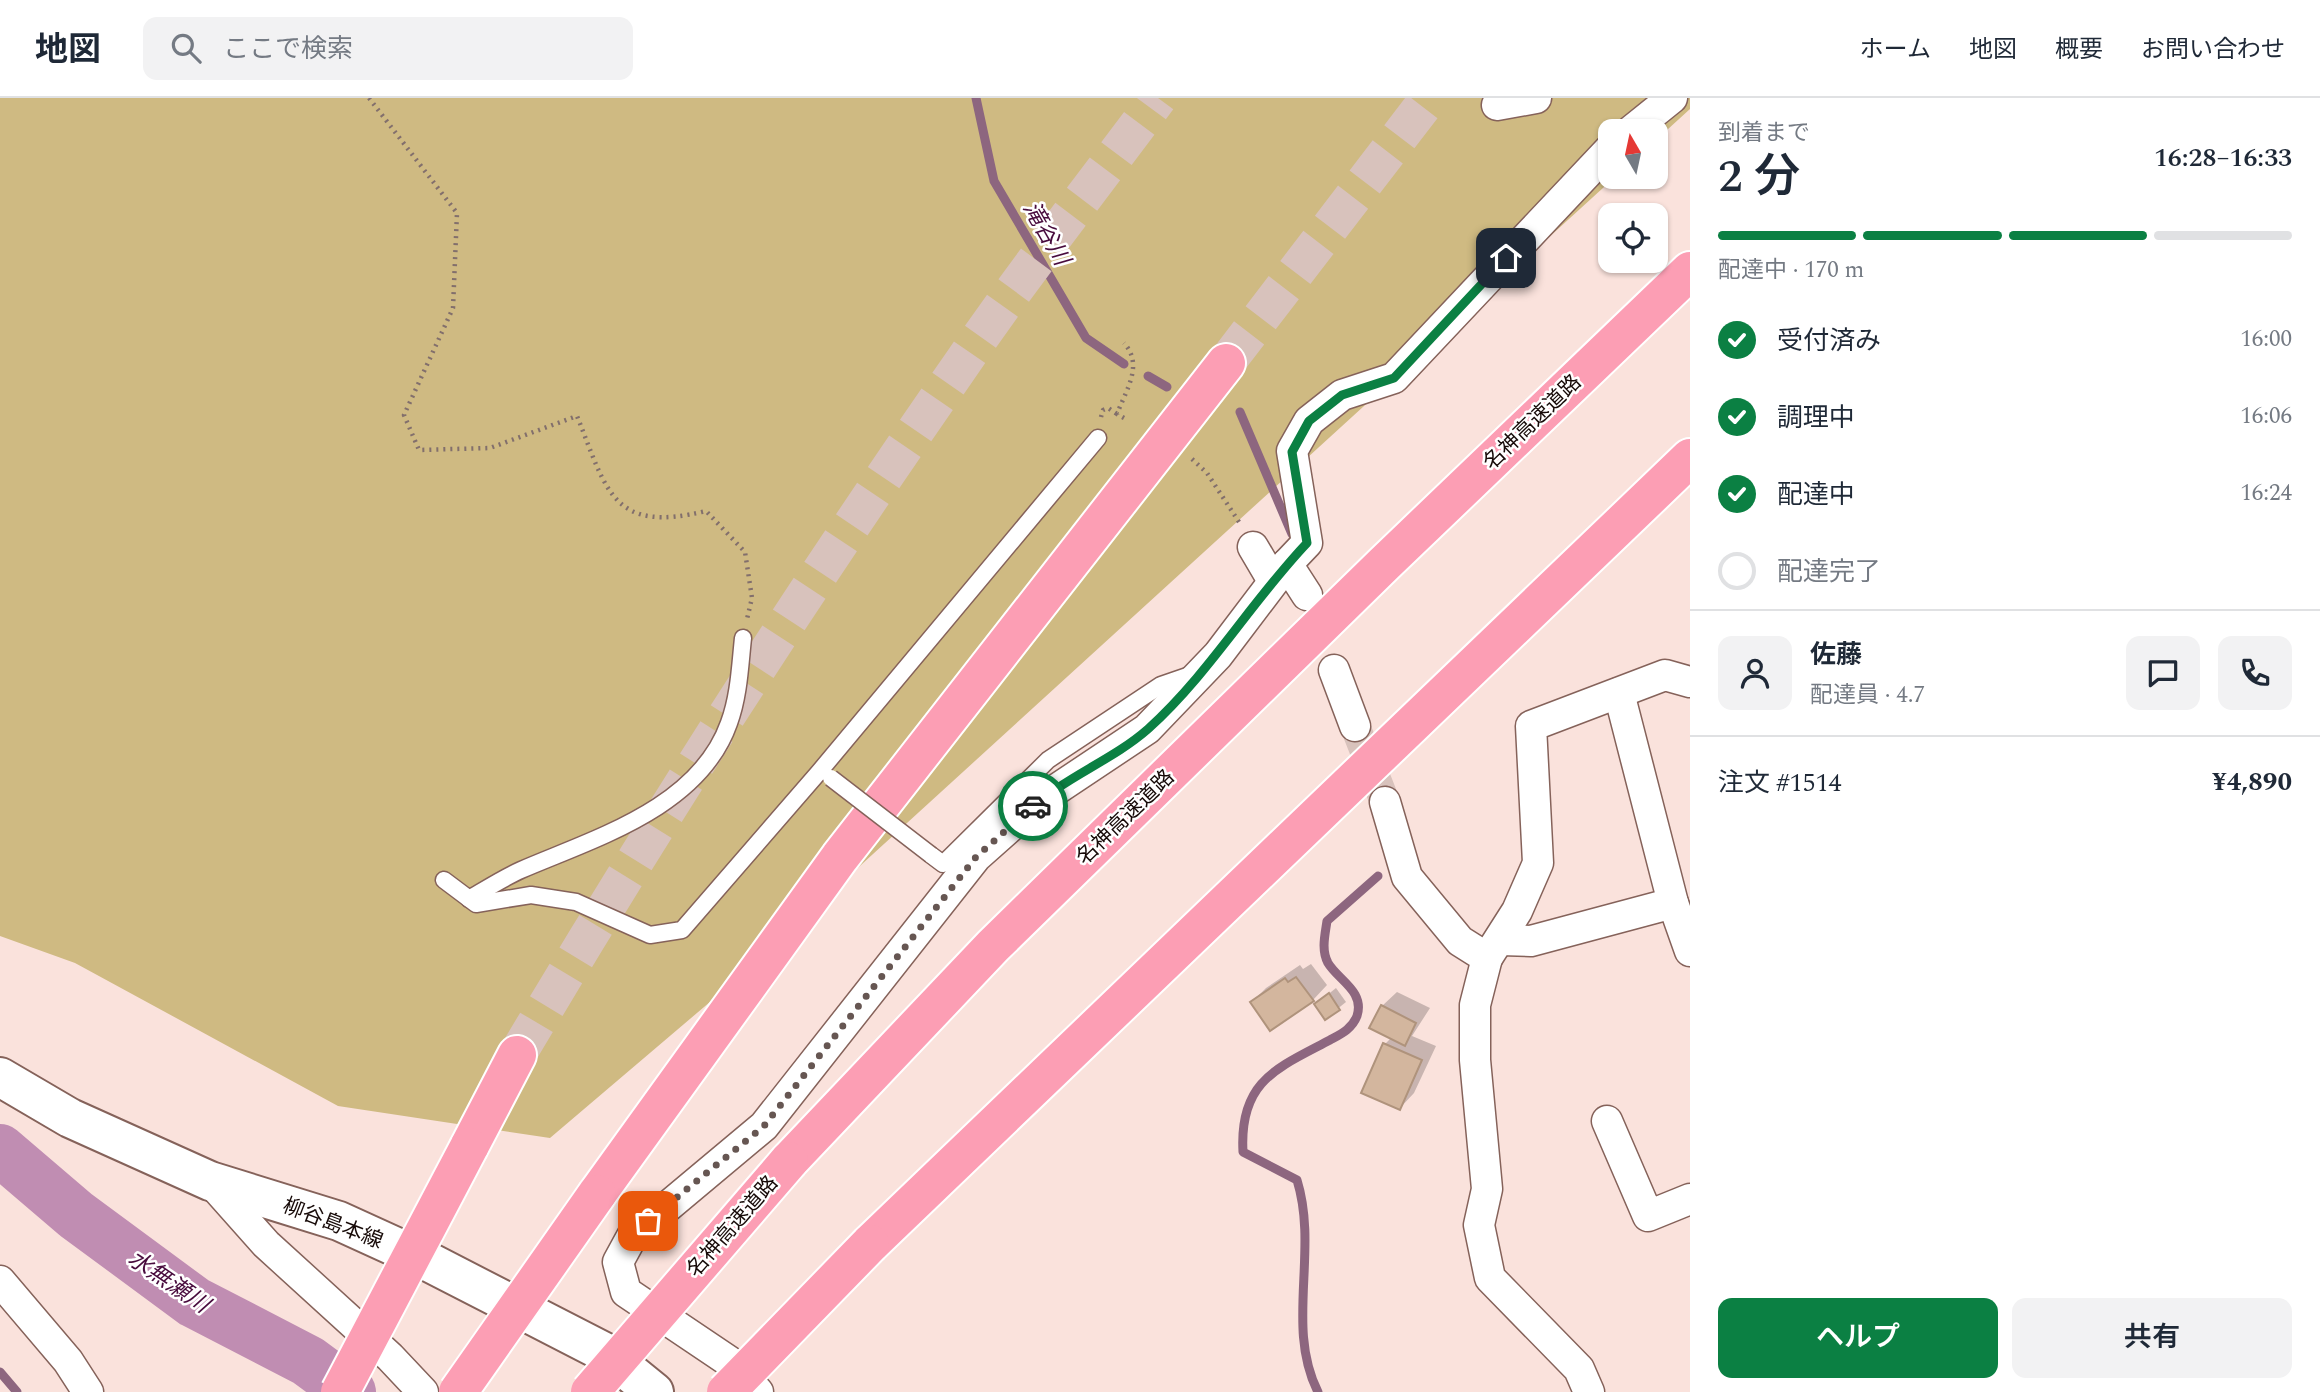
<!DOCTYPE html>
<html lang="ja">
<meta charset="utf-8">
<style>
body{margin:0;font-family:Spectral,"Noto Sans JP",serif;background:#f2f2f3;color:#1f2937;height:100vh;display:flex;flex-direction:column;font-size:26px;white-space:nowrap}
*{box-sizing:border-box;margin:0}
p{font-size:23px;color:#747a83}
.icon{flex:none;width:38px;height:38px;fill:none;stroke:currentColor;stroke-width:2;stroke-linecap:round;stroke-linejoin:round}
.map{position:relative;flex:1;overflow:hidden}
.panel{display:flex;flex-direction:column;background:#fff;width:630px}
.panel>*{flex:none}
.needle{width:46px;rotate:351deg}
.buttons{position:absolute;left:1598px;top:21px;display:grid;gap:14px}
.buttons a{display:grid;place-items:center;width:70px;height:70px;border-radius:14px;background:#fff;box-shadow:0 2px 5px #0004;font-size:35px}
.pin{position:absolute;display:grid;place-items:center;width:60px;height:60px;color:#fff;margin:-30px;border-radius:14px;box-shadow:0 4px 10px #0006}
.courier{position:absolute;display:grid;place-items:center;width:70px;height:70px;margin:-35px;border:5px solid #0b8043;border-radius:50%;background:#fff;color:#222;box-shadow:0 2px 9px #0007}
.headline em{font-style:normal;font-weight:600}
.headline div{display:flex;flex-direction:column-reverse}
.headline{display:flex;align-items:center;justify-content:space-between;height:119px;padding:0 28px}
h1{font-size:46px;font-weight:600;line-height:52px}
.bar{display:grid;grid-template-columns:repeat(4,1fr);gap:10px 7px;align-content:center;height:84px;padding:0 28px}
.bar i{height:9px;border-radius:5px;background:#e0e1e3}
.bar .selected{background:#0b8043}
.bar p{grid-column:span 4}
.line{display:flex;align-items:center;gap:18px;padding:0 28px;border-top:2px solid #e0e1e3}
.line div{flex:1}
.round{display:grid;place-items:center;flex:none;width:74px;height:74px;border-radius:14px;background:#f2f2f3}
ol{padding:0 28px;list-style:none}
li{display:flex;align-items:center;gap:21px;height:77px}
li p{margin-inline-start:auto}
li .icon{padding:7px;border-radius:50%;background:#0b8043;color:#fff;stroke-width:4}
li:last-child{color:#747a83}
li i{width:38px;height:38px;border:4px solid #e0e1e3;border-radius:50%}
.cta{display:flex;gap:14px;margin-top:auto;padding:14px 28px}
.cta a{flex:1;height:80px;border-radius:14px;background:#0b8043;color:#fff;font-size:28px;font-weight:600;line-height:80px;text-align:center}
.cta a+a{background:#f2f2f3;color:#1f2937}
header{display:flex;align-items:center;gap:42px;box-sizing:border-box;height:98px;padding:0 35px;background:#fff;border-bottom:2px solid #e0e1e3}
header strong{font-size:33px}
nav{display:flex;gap:38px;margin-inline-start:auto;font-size:24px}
.search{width:490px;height:63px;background:#f2f2f3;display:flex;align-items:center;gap:18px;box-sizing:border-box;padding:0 24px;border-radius:14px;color:#747a83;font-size:26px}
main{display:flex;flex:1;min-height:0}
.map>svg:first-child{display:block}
</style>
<header>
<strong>地図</strong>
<div class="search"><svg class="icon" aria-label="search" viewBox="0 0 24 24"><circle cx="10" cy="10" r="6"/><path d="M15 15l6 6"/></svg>ここで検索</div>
<nav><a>ホーム</a><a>地図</a><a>概要</a><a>お問い合わせ</a></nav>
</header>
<main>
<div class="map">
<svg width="1690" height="1294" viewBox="0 0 1690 1294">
<rect width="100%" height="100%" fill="#fae2dc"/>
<polygon fill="#cfba82" points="0,0 1690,0 1690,11 1656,42 1656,33 1610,33 1610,79 1615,79 724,892 550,1040 338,1008 75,865 0,838"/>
<g fill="#0003">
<polygon points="1311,866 1327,887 1313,902 1252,904 1266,890 1300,867 1303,871"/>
<polygon points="1336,890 1346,904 1326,920 1316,906"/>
<polygon points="1397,894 1430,910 1412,938 1436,948 1414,995 1400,1010 1385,946 1392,939 1382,908"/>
</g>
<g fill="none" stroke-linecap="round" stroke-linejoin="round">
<g stroke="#8d667f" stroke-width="9">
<polyline points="976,0 994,83 1086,240 1124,266"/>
<polyline points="1148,278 1167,289"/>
<polyline points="1240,314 1292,436"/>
<polyline points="0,1274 17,1294"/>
<path d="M 1318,1294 C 1285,1229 1319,1153 1297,1082 L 1243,1054 C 1239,983 1277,970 1330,942 C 1341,936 1352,931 1357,918 C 1365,893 1338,882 1328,865 C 1321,852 1325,837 1327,823 L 1378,778"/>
</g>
<polyline stroke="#c08db2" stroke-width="52" points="0,1052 76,1117 194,1204 308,1263 350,1294"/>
</g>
<g fill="#d3b69e" stroke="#af937c" stroke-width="2">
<polygon points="1296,879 1314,903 1270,933 1250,904 1285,880 1288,884"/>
<polygon points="1329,895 1340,912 1325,922 1314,906"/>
<polygon points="1381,907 1416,925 1405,948 1369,930"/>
<polygon points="1383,945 1422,962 1400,1012 1361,995"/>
</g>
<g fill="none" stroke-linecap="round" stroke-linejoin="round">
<polyline stroke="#d8c2bc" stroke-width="30" stroke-dasharray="30 15" stroke-linecap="butt" points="1355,628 1385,704"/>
<g stroke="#d8c2bc" stroke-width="38" stroke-dasharray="38 19" stroke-linecap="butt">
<polyline points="1226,265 1429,0"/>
<path d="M 517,957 C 658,720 807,488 965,261 C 1026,172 1094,87 1158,0"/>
</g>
<g stroke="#85625a" stroke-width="19">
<g id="lane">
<polyline points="931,757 943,766 1048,662 1161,587 1190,577"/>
<polyline points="444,782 476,806 531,797 576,804 650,837 682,832 819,674 1098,340"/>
<path d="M 469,801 C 486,791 503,780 521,772 C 595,740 699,710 729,625 C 739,598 740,568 743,540"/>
</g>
</g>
<g stroke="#85625a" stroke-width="33">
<g id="street">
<polyline points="1497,7 1536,0"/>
<polyline points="1631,33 1672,0"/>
<polyline points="1253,449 1273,483"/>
<polyline points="1307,497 1287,466 1307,445 1292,353 1309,323 1342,297 1394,280 1610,51"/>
<polyline points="1334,572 1355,628"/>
<polyline points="1619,595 1673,805 1690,853"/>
<polyline points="1385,704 1407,779 1460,843 1487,860 1475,907 1475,962 1487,1091 1479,1127 1490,1180 1579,1271 1589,1294"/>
<polyline points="1501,842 1531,843 1673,805"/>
<polyline points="1487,860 1517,813 1538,765 1531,628 1665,577 1690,584"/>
<polyline points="1607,1023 1648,1118 1690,1101"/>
<polyline points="210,1083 266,1146 390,1259 423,1294"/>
<polyline points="0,1183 68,1263 88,1294"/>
<polyline points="758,1294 733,1266 626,1194 618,1164 636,1131 660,1115 764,1028 976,759 1039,703 1147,631 1218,557 1287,466"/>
</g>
</g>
<g stroke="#85625a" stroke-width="42">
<polyline id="secondary" points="0,979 70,1020 210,1083 339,1123 429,1164 606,1255 654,1294"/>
</g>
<g stroke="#fff" stroke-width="42">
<g id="highway">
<polyline points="469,1049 517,957"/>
<polyline points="789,1063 993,848 1384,466 1690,173"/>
<polyline points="597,1096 840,759 1226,265"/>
<polyline points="870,1146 1690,360"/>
</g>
</g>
<g stroke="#826f6c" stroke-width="4.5" stroke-dasharray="2 5" stroke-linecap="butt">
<path d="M 369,0 L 457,115 L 453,210 L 404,317 L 419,352 L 490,350 L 577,318 C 607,393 612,436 706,413 L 745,454 L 752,500 L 747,521"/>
<polyline points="1101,319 1103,312 1108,310 1117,316"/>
<path d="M 1124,320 L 1117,316 C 1126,292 1144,267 1124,245"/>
<polyline points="1192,361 1207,375 1239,424"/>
</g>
<use href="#lane" stroke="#fff" stroke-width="16"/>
<use href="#street" stroke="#fff" stroke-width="30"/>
<use href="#secondary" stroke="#fff" stroke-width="38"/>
<use href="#highway" stroke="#fc9eb4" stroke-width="38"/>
<g stroke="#85625a" stroke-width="19" stroke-linecap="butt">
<polyline id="lane-bridge" points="831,680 931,757"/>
</g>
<g stroke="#fff" stroke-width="42" stroke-linecap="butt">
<g id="highway-bridge">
<polyline points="340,1294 469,1049"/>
<polyline points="458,1294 597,1096"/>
<polyline points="590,1294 789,1063"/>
<polyline points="726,1294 870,1146"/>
</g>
</g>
<use href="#lane-bridge" stroke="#fff" stroke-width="16"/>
<use href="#highway-bridge" stroke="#fc9eb4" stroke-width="38"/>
</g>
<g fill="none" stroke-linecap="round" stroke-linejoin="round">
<polyline stroke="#665652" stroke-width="7" stroke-dasharray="0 12.6" points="648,1123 764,1028 976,759 1033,708"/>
<path stroke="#0b8043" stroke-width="9" d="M 1033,708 C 1068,678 1114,661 1148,631 C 1209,576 1251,504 1307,445 L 1292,354 L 1309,323 L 1342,297 L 1394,280 L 1506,160"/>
</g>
<g text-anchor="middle" stroke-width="5" stroke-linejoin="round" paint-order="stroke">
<g font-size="21" fill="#170a08" stroke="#fff">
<text transform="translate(1532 324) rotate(-44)" y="7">名神高速道路</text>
<text transform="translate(1125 719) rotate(-44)" y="7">名神高速道路</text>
<text transform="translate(333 1125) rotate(21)" y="7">柳谷島本線</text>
<text transform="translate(732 1128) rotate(-49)" y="7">名神高速道路</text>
</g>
<g font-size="23" font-style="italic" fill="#480b3d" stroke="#fff">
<text transform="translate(1047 135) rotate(60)" y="8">滝谷川</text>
<text transform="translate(169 1183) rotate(34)" y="8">水無瀬川</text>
</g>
</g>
</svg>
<div class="buttons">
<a><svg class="needle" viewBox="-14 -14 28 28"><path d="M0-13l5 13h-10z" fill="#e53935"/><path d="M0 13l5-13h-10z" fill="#747a83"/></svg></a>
<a><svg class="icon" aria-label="locate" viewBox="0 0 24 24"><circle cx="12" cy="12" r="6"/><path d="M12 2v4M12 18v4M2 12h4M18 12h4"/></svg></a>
</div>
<div class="pin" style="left:648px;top:1123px;background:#ea580c"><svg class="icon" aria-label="bag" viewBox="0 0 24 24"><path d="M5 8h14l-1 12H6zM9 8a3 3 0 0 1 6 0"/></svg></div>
<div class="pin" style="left:1506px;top:160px;background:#1f2937"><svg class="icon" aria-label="home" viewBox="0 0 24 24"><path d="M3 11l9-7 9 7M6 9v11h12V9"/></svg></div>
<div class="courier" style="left:1033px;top:708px"><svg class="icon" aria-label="car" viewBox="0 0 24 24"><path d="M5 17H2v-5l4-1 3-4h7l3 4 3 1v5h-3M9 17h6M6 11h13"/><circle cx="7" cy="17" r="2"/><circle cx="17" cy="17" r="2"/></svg></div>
</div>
<section class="panel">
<div class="headline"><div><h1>2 分</h1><p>到着まで</p></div><em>16:28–16:33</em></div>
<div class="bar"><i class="selected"></i><i class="selected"></i><i class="selected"></i><i></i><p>配達中 · 170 m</p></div>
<ol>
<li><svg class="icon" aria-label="check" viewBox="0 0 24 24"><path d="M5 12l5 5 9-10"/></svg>受付済み<p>16:00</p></li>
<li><svg class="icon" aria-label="check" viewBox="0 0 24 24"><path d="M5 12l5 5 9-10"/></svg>調理中<p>16:06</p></li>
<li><svg class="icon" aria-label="check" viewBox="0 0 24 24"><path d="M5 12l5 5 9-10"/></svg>配達中<p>16:24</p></li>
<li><i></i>配達完了</li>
</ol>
<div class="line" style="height:126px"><a class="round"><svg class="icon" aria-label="person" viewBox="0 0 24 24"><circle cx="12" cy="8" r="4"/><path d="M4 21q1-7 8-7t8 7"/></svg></a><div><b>佐藤</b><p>配達員 · 4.7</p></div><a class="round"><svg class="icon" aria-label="chat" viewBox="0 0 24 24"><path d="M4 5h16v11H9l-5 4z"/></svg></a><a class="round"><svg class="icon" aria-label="phone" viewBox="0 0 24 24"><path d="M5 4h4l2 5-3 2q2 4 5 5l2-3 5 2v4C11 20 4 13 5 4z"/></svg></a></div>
<div class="line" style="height:91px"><div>注文 #1514</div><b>¥4,890</b></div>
<div class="cta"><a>ヘルプ</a><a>共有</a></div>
</section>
</main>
